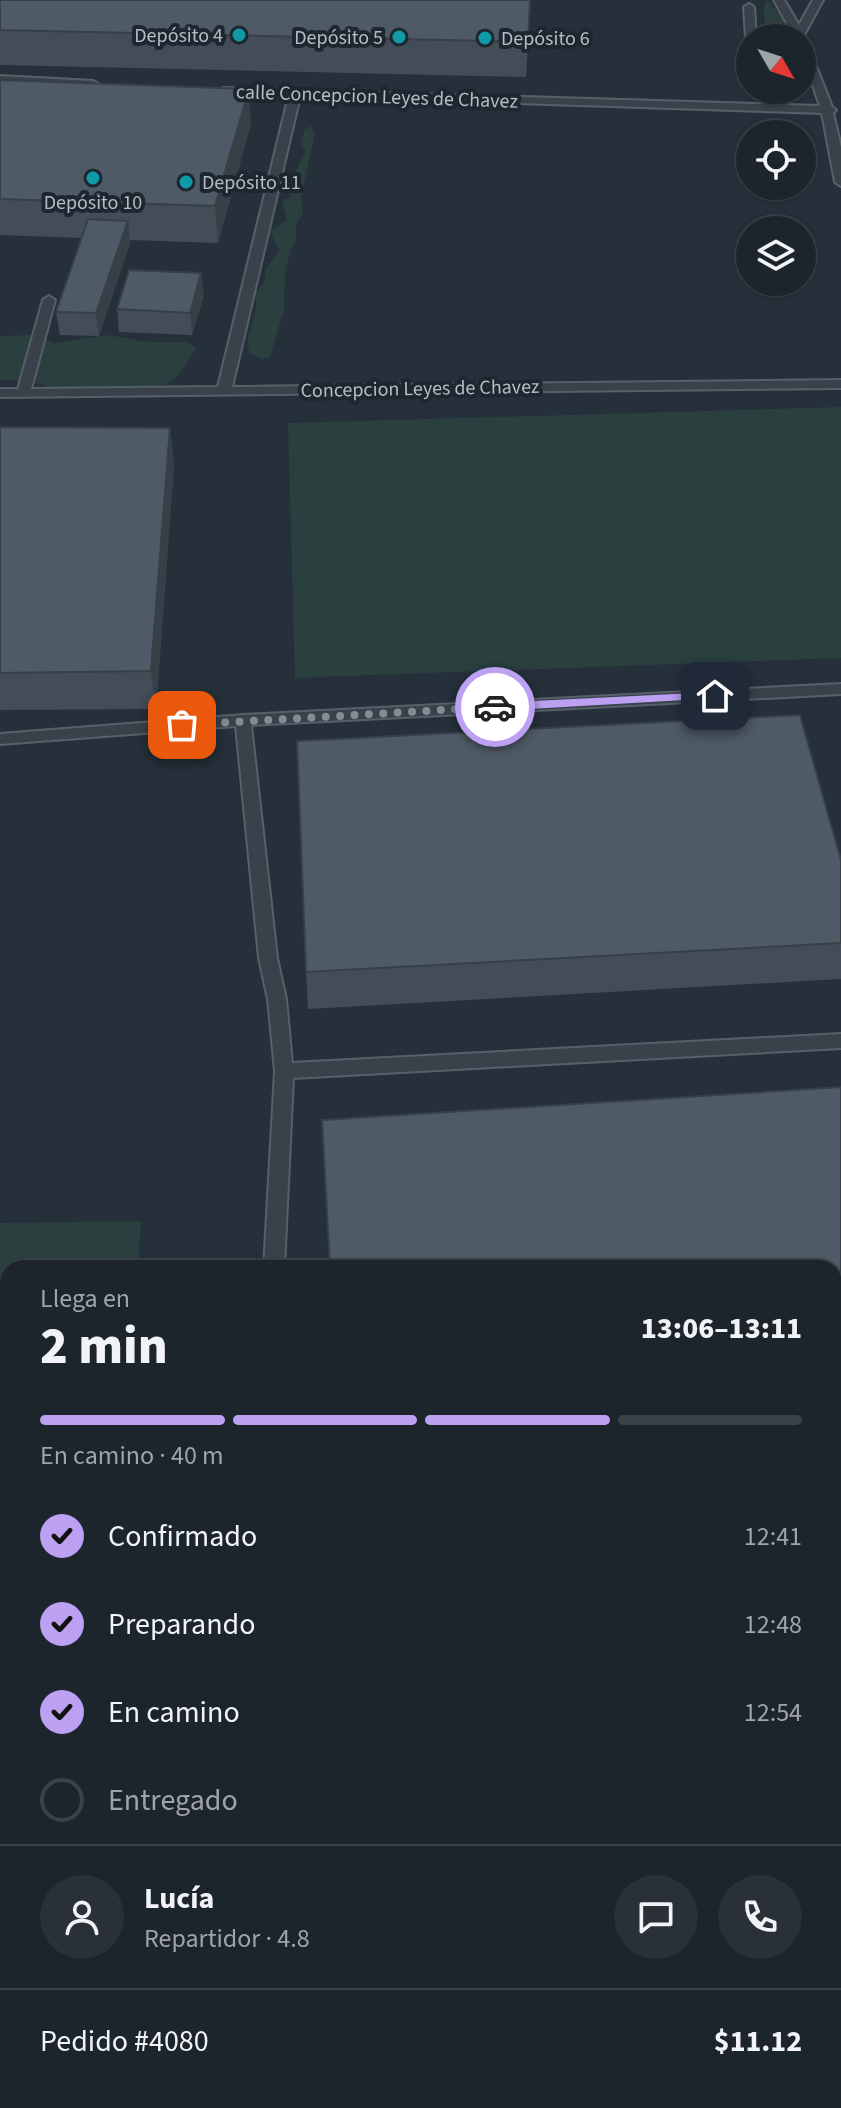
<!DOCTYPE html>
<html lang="es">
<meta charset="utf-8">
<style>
body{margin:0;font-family:"Source Sans 3",sans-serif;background:#293038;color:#f1f3f6;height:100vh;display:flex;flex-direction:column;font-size:30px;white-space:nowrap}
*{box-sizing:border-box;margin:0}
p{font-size:26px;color:#a0a4a9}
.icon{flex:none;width:44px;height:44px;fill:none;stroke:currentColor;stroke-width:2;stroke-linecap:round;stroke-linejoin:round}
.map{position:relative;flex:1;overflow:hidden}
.sheet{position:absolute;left:0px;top:1260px;width:842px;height:848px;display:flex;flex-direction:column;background:#1c242c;border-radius:24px 24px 0 0;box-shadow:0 2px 6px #0004,0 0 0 2px #3a4148}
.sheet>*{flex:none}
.needle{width:52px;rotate:129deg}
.tools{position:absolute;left:736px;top:24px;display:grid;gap:16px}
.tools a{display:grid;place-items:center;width:80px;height:80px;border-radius:50%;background:#1c242c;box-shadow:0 2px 6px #0004,0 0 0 2px #3a4148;font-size:40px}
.pin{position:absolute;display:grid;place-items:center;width:68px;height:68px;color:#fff;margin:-34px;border-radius:16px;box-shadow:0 4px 12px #0006}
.courier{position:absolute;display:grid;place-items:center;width:80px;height:80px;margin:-40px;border:6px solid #bca0f2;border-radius:50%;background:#fff;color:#222;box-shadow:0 2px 10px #0007}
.summary em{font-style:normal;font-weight:800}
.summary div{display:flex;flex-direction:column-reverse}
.summary{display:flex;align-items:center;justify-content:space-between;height:136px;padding:0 40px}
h1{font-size:52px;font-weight:800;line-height:60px}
.bar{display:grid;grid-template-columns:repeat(4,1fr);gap:12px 8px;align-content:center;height:96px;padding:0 40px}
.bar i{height:10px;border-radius:6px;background:#3a4148}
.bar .active{background:#bca0f2}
.bar p{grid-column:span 4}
.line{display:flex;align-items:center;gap:20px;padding:0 40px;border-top:2px solid #3a4148}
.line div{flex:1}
.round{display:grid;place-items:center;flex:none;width:84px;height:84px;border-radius:42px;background:#293038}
ol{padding:0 40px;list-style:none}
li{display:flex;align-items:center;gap:24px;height:88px}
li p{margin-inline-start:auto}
li .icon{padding:8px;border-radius:50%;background:#bca0f2;color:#111;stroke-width:4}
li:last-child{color:#a0a4a9}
li i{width:44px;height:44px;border:4px solid #3a4148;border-radius:50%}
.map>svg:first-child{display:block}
</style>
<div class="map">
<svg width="841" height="2108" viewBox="0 0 841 2108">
<rect width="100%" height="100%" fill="#25303a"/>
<g fill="#2a3f3e">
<polygon points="767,0 790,26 793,38 765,38 764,4"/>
<path d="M 311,126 L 315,134 L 301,197 L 303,213 L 296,225 L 296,242 L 291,248 L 285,273 L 284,310 L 270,357 L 263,359 L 250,354 C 242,333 261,318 255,293 L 265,282 L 265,270 L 279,250 L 270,232 L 287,219 L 282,202 L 290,196 L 288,188 L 305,151 L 301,144 L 304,130 Z"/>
<path d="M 32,335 L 54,343 L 108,335 L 148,342 L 188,342 L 196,348 C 189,359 181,376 170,382 C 155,391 85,394 67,390 C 43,386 24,377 0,381 L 0,336 Z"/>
<polygon points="841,407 841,658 295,678 288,423"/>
<polygon points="141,1221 138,1268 8,1268 8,1511 0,1512 0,1223"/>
</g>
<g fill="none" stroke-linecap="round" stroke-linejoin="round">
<g stroke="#576069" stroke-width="4">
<g id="lane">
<polygon points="774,0 784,0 799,25 813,0 823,0 804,35 832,107 836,110 833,113 841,147 841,186 835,182 822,113 300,96 232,387 841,380 841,388 0,397 0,389 18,389 43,300 49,296 55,300 31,389 218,387 289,95 227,93 223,92 223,88 820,106 802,53 802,38 795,38"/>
<polygon points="749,4 754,7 756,38 750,38 750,41 746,38 744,7"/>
<polygon points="0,76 93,81 99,84 93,87 0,82"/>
<polygon points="841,684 841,694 251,725 277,958 286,999 292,1063 841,1034 841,1048 293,1078 284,1268 264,1268 275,1071 268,999 259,958 236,726 0,744 0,734 243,715"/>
<polygon points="841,1507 841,1527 834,1528 834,1508"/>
<rect x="0" y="1544" width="8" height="20"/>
</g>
</g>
<use href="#lane" fill="#39424b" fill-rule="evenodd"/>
</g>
<g fill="#434d57">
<polygon points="0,0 531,0 526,77 0,65"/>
<polygon points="0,80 251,124 218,243 130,240 130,243 99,336 60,335 56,312 81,238 0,235"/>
<polygon points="204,295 192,335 119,332 117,309"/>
<polygon points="0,427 170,428 174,465 156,709 0,710"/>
<polygon points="841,860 841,979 308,1009 306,972"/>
<polygon points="841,1087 841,1456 834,1456 834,1268"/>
<rect x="0" y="1739" width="8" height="290"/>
</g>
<g fill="#373f47">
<polygon points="530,0 531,0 526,77 528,42"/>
<polygon points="249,89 251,124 218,243 215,206"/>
<polygon points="128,221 130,243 99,336 96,313"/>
<polygon points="201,273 204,295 192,335 190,313"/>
<polygon points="170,428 174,465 156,709 151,671"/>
</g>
<g fill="#4e5a65" stroke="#373f47" stroke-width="2">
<polygon points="0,0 530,0 528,42 0,30"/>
<polygon points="0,80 249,89 215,206 0,199"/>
<polygon points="88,219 128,221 96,313 56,312"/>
<polygon points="129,270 201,273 190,313 117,309"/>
<polygon points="0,427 170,428 151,671 0,673"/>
<polygon points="800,715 841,860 841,943 306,972 297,741"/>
<polygon points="841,1087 841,1425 834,1425 834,1268 330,1268 322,1120"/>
<polygon points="834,1629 841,1629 841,2108 161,2108 161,2100 834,2100"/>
<polygon points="0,1739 8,1739 8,2007 0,2008"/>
</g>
<polygon fill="#bca0f2" points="715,692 719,698 495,711 489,707 495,703"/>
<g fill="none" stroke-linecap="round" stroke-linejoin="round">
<polyline stroke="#828c95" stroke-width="8" stroke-dasharray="0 14.4" points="182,725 495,707"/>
</g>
<g fill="#0f9aa8" stroke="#1e2730" stroke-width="3">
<circle cx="239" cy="35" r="8"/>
<circle cx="399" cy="37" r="8"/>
<circle cx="485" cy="38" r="8"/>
<circle cx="93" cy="178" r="8"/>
<circle cx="186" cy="182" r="8"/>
</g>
<g text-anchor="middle" stroke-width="8" stroke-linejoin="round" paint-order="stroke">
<g font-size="20" fill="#b4bdc6" stroke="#1e2730" text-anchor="end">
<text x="223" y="42">Depósito 4</text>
<text x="383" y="44">Depósito 5</text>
<text x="501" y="45" text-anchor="start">Depósito 6</text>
<text x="202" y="189" text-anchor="start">Depósito 11</text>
<text x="93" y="209" text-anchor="middle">Depósito 10</text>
</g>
<g font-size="20" fill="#b4bdc6" stroke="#1e2730">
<text transform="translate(377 96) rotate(2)" y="7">calle Concepcion Leyes de Chavez</text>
<text transform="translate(420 388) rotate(-1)" y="7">Concepcion Leyes de Chavez</text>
</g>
</g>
</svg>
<div class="tools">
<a><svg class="needle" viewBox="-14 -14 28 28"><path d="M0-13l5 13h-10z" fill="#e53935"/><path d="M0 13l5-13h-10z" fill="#a0a4a9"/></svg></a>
<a><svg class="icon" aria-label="locate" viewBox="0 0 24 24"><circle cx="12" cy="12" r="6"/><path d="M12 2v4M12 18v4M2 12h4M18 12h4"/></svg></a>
<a><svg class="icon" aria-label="layers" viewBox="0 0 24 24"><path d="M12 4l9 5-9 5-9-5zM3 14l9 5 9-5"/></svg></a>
</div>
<div class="pin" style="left:182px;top:725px;background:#ea580c"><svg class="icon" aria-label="bag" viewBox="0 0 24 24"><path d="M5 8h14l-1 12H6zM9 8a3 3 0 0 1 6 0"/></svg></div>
<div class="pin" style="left:715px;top:696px;background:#1f2937"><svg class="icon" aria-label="home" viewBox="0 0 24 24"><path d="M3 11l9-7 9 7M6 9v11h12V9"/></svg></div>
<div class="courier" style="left:495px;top:707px"><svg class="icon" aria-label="car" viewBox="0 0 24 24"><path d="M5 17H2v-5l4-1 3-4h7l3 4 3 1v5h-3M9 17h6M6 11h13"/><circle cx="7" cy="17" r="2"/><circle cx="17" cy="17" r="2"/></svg></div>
<section class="sheet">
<div class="summary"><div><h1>2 min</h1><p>Llega en</p></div><em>13:06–13:11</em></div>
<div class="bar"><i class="active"></i><i class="active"></i><i class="active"></i><i></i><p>En camino · 40 m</p></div>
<ol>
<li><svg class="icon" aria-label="check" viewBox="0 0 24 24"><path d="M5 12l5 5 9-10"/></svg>Confirmado<p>12:41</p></li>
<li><svg class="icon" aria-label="check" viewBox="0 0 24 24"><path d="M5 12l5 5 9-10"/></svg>Preparando<p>12:48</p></li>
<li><svg class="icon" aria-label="check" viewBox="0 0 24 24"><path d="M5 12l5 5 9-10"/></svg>En camino<p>12:54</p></li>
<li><i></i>Entregado</li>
</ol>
<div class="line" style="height:144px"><a class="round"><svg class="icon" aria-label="person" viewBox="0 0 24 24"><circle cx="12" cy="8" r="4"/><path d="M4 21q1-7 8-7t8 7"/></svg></a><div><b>Lucía</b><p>Repartidor · 4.8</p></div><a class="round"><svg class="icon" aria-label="chat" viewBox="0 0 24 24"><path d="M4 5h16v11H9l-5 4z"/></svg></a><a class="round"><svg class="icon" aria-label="phone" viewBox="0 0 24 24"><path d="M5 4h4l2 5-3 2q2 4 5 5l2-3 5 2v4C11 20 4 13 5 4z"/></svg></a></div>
<div class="line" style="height:104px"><div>Pedido #4080</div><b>$11.12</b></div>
</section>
</div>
